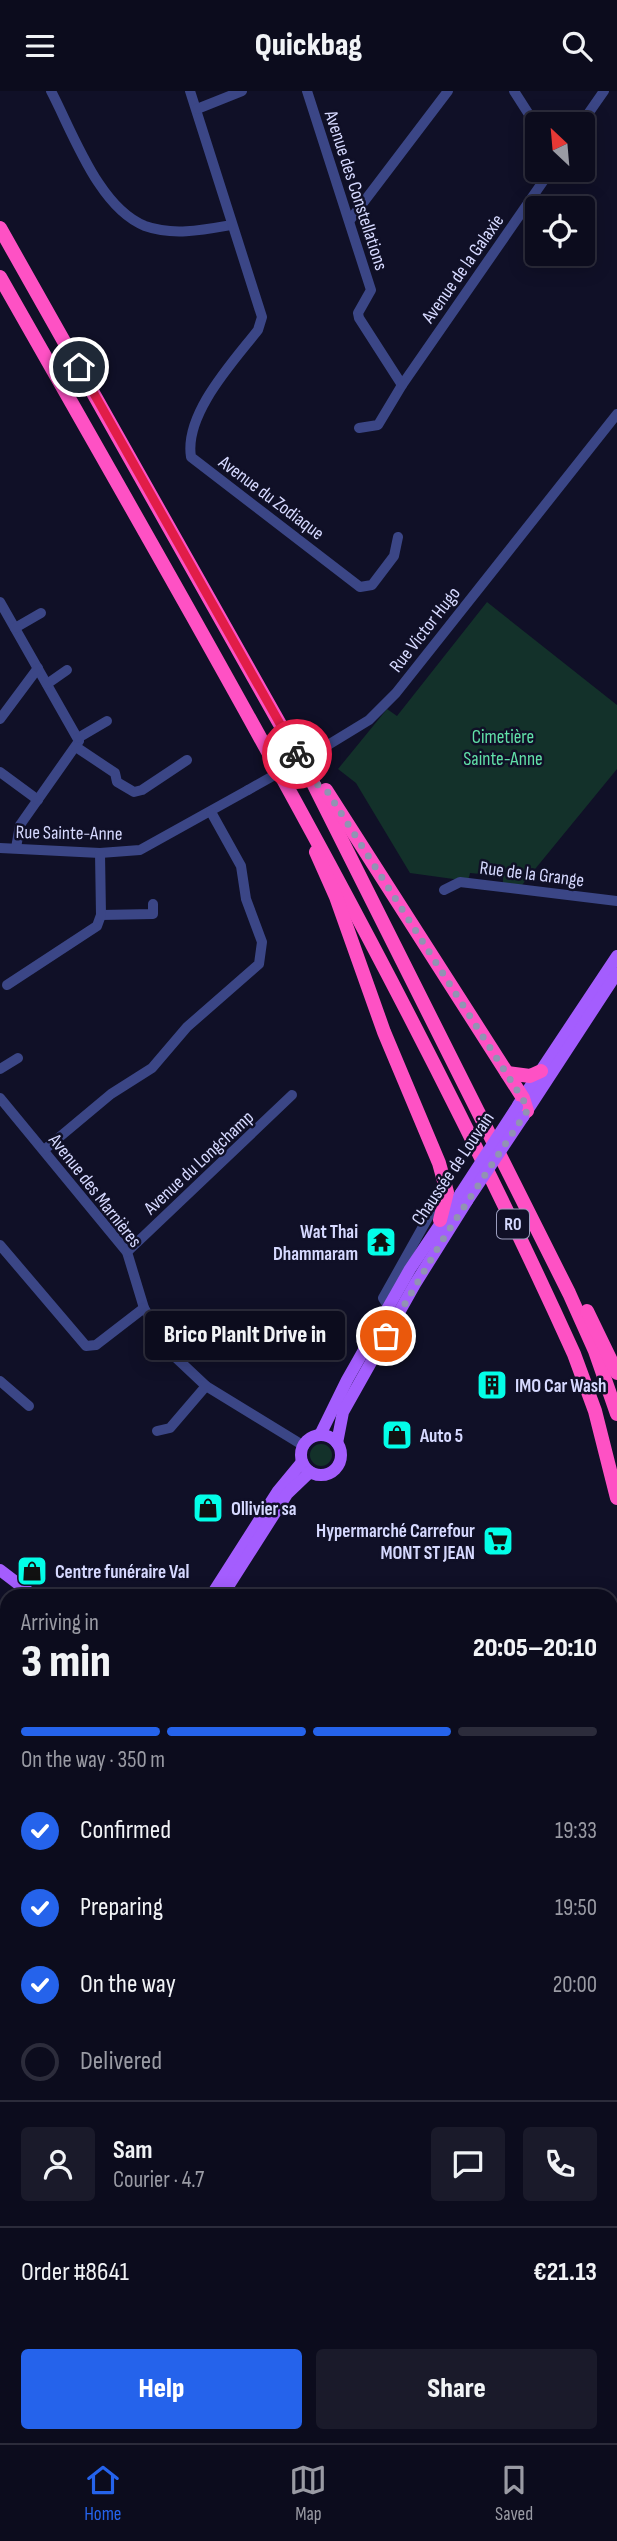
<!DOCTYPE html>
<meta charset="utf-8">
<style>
body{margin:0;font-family:"Sofia Sans Condensed",sans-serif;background:#1a1a2a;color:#f1f3f6;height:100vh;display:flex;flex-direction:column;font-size:26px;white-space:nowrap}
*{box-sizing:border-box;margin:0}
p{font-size:23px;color:#9a9ba4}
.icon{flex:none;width:38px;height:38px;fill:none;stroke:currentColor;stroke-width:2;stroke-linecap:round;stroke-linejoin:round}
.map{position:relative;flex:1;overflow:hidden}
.drawer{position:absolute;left:0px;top:1498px;width:618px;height:854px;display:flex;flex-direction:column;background:#0c0c1d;border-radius:21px 21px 0 0;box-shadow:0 4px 18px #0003,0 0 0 2px #2c2c3b}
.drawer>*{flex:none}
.needle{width:46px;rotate:334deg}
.fabs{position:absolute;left:525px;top:21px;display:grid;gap:14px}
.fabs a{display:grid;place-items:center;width:70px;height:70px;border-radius:7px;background:#0c0c1d;box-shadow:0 4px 18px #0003,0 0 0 2px #2c2c3b;font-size:35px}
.pin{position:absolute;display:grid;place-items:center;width:60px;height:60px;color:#fff;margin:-30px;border:4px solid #fff;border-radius:50%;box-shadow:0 2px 7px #0007}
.courier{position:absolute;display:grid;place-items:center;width:70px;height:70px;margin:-35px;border:5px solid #e11d48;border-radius:50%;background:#fff;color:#222;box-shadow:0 2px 9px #0007}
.bubble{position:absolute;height:49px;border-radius:7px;background:#0c0c1d;box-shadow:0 4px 18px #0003,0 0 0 2px #2c2c3b;font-size:23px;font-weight:800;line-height:49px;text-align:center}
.overview em{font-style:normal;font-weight:800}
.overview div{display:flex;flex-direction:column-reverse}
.overview{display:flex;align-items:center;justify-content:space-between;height:119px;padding:0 21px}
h1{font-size:46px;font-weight:800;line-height:52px}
.bar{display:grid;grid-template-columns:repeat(4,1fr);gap:10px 7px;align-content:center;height:84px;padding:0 21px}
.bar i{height:9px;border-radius:5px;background:#2c2c3b}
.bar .on{background:#2563eb}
.bar p{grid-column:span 4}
.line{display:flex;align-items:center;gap:18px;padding:0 21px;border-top:2px solid #2c2c3b}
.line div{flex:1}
.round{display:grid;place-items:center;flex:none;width:74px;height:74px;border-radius:7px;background:#1a1a2a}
ol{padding:0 21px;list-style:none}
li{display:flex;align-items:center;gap:21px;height:77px}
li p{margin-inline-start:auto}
li .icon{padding:7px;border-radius:50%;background:#2563eb;color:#fff;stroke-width:4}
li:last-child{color:#9a9ba4}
li i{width:38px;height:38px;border:4px solid #2c2c3b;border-radius:50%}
.cta{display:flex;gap:14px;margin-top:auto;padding:14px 21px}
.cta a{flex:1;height:80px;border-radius:7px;background:#2563eb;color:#fff;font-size:28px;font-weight:800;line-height:80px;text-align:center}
.cta a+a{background:#1a1a2a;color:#f1f3f6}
header{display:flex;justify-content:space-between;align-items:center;height:91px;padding:0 21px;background:#0c0c1d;font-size:32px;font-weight:800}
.menu{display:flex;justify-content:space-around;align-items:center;height:98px;border-top:2px solid #2c2c3b;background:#0c0c1d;font-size:19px;color:#9a9ba4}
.menu a{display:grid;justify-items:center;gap:4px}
.menu .on{color:#2563eb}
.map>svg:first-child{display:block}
</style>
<header><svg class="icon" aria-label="menu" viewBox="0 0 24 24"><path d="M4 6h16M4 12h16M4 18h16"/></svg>Quickbag<svg class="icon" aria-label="search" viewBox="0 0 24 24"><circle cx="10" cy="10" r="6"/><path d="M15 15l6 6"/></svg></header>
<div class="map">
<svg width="617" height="2352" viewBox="0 0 617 2352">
<rect width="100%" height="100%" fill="#101027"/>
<g fill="#13312a">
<polygon points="487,511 617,614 617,678 522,794 503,792 503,785 470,782 468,790 410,782 356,692 338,678 387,618 397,625"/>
<circle cx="321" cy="1364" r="11"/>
<polygon points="81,2345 184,2345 189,2352 78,2352"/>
<polygon points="201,2345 273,2345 270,2352 205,2352"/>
</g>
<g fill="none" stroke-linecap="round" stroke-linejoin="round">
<g stroke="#3b4686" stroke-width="10">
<path d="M 51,0 C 73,42 99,117 145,135 C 173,145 203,139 231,134"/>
<path d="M 190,0 L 262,226 L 258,239 C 233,271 184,323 191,366 L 360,496 L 372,494 L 394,465 L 398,446"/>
<polyline points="307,0 371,199 358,222 359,227 402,294 378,334 359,337"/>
<polyline points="514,0 537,36"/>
<polyline points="197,18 242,0"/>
<polyline points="581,33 604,0"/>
<polyline points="350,129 448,0"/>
<polyline points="402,294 551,79"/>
<polyline points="0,511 79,650 20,734 16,757"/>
<polyline points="15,537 41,522"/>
<polyline points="47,593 67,579"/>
<polyline points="0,628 38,577"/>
<polyline points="78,647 107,630"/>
<polyline points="328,654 369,629 396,602 617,323"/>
<polyline points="76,656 115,682 117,691 134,701 142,699 187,669"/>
<polyline points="0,681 38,709"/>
<polyline points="0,757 100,762 140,759 248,699"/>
<polyline points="444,799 460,791 617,810"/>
<polyline points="101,824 153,823 153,813"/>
<polyline points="7,894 97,835 101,824 100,762"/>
<polyline points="0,978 18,967"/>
<polyline points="0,1007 127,1161 144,1217 172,1263 206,1295 304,1355"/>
<polyline points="44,1059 111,1003 152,977 187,936 259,873 262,851 246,808 241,775 211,721"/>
<polyline points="0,1154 86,1255 96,1254 144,1217"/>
<polyline points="127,1161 292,1004"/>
<polyline points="388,1215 383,1207 439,1107"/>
<polyline points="0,1290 29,1315"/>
<polyline points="157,1340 170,1337 206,1295"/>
<polyline points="0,1827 2,1832"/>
<polyline points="0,1977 7,1967"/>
</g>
<g stroke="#a45dfe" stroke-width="12">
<polyline points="518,1014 617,865"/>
<polyline points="523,1026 617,882"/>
<polyline points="320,1344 347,1289 410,1178 461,1102"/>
<circle cx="321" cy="1364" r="20"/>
<polyline points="337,1352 343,1321 415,1193 467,1110"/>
<polyline points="0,1479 34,1505"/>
<polyline points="211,1505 278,1400 302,1371"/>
<polyline points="222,1505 287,1403 310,1381"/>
<polyline points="611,2063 617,2067"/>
<polyline points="0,2324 7,2319"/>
<polyline points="56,2345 60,2352"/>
</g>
<g stroke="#fe51c4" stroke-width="14">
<polyline points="0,137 312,690 569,1202 595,1260 617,1323"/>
<path d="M 0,186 C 201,540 406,892 574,1263 L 595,1320 L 617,1407"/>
<polyline points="326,699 523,1007 527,1020"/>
<polyline points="316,761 336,806 384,941 439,1072 447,1101 440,1129"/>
<polyline points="507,982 530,985 541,980"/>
<polyline points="587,1220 617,1282"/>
<polyline points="611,1653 617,1620"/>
<polyline points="611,1717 617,1698"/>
<polyline points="611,2077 613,2078"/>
<polyline points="194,2345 197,2352"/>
<polyline points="75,2352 79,2345"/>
<polyline points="280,2352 284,2345"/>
<polyline points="302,2352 309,2345"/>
</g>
<polyline stroke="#3b4686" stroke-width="10" points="248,699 328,654"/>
<g stroke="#a45dfe" stroke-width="12">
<polyline points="461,1102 517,1016"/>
<polyline points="467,1110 523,1026"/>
</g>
<polyline stroke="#fe51c4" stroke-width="14" points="611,1641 617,1634"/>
</g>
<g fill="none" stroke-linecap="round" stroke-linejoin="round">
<polyline stroke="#9193b3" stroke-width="7" stroke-dasharray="0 12.6" points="297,663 312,690 327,700 527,1015 527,1020 445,1145 386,1245"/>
<polyline stroke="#e11d48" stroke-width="9" points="79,276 297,663"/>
</g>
<defs>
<g id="temple-square" transform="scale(1.575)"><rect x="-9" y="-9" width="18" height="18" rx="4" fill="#03fee8" stroke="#101027"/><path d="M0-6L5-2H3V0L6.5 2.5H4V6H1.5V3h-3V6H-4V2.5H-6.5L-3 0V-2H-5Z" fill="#111"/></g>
<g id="building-square" transform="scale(1.575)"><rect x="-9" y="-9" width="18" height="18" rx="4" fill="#03fee8" stroke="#101027"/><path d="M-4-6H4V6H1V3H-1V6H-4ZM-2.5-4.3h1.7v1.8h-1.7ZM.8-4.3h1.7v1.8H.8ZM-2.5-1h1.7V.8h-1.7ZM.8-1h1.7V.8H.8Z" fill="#111"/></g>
<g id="shop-square" transform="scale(1.575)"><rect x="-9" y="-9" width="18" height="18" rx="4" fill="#03fee8" stroke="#101027"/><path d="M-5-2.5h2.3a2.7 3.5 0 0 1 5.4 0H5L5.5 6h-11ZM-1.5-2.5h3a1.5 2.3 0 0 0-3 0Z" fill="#111"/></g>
<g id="supermarket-square" transform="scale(1.575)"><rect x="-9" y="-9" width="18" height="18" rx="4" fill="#03fee8" stroke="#101027"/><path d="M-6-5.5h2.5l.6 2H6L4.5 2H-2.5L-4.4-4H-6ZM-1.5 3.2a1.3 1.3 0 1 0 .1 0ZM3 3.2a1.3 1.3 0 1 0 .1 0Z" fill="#111"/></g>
</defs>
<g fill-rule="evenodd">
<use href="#temple-square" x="381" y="1151"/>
<use href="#building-square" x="492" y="1294"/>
<use href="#shop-square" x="397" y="1344"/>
<use href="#shop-square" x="208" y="1417"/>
<use href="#supermarket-square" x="498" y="1450"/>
<use href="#shop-square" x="32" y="1480"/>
</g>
<g text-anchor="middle" stroke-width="5" stroke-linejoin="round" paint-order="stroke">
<rect fill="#101027" stroke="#9b9dbe" stroke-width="2" x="497" y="1118.5" width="32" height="29" rx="5"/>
<g font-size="18" font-weight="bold" fill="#d6d9ff">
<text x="513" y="1139">R0</text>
</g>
<g font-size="19" fill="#d6d9ff" stroke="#101027">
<text transform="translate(357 99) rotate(72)" y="7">Avenue des Constellations</text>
<text transform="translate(462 177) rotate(-55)" y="7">Avenue de la Galaxie</text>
<text transform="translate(272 406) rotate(37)" y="7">Avenue du Zodiaque</text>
<text transform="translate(424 538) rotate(-52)" y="7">Rue Victor Hugo</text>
<text transform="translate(69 741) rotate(1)" y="7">Rue Sainte-Anne</text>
<text transform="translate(532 782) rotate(7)" y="7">Rue de la Grange</text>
<text transform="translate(198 1071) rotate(-43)" y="7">Avenue du Longchamp</text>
<text transform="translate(452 1077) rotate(-56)" y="7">Chaussée de Louvain</text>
<text transform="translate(96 1099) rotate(52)" y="7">Avenue des Marnières</text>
</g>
<g font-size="19" fill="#61e0a8" stroke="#101027">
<text x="503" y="652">Cimetière<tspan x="503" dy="22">Sainte-Anne</tspan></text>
</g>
<g font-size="19" font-weight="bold" fill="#d6d9ff" stroke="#101027" text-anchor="start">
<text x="358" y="1147" text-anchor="end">Wat Thai<tspan x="358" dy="22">Dhammaram</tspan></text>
<text x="515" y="1301">IMO Car Wash</text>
<text x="420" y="1351">Auto 5</text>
<text x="231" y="1424">Ollivier sa</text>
<text x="475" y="1446" text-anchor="end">Hypermarché Carrefour<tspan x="475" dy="22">MONT ST JEAN</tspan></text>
<text x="55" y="1487">Centre funéraire Val</text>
</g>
</g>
</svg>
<div class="fabs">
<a><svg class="needle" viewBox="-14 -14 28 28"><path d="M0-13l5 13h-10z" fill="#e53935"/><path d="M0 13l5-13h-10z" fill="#9a9ba4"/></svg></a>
<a><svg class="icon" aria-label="locate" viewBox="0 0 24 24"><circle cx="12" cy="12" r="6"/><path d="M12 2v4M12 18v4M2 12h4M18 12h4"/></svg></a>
</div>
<div class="pin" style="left:386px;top:1245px;background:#ea580c"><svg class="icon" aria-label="bag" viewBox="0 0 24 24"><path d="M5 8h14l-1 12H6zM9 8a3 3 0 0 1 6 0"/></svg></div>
<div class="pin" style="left:79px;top:276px;background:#1f2937"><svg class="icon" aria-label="home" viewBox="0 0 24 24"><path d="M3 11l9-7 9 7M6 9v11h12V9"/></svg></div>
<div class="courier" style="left:297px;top:663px"><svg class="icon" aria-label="bike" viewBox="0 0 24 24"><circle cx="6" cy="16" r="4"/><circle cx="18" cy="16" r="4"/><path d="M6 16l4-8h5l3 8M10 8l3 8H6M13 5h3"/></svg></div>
<div class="bubble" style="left:145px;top:1220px;width:200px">Brico PlanIt Drive in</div>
<section class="drawer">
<div class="overview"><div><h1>3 min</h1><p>Arriving in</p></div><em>20:05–20:10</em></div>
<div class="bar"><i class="on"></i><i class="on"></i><i class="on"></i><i></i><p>On the way · 350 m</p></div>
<ol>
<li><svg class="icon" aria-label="check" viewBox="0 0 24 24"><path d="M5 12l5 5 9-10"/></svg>Confirmed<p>19:33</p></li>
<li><svg class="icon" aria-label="check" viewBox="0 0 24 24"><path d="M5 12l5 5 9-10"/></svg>Preparing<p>19:50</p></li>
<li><svg class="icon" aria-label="check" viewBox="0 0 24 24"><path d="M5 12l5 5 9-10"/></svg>On the way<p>20:00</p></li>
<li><i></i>Delivered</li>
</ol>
<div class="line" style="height:126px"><a class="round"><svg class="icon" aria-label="person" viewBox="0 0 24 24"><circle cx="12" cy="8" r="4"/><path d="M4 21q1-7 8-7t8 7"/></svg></a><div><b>Sam</b><p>Courier · 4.7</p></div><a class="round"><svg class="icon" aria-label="chat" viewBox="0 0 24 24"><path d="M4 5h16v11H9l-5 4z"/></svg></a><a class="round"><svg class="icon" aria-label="phone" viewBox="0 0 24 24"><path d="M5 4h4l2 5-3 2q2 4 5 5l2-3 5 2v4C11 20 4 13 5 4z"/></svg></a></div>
<div class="line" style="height:91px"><div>Order #8641</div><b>€21.13</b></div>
<div class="cta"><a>Help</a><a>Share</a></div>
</section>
</div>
<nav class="menu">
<a class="on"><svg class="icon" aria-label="home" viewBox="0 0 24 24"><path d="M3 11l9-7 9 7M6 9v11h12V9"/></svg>Home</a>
<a><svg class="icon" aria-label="map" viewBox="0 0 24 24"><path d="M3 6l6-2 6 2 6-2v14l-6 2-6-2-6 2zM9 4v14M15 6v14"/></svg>Map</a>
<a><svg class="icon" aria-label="saved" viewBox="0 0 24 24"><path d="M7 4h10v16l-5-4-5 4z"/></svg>Saved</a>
</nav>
